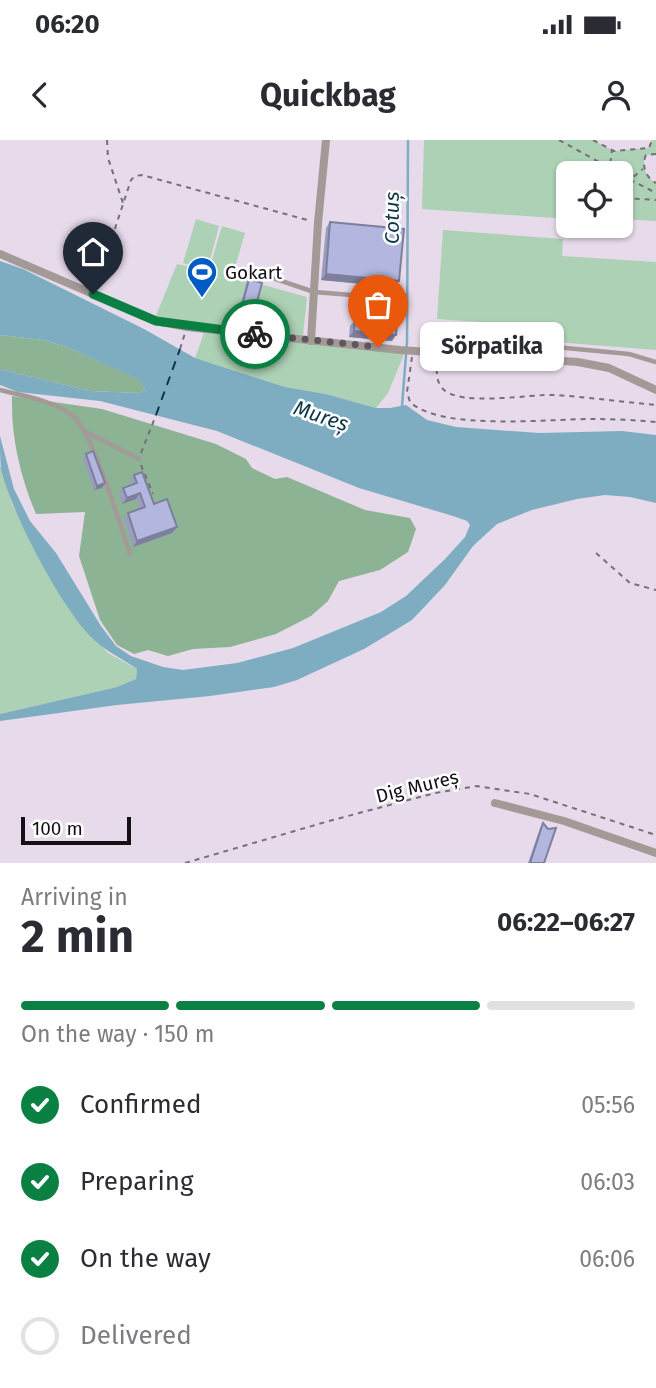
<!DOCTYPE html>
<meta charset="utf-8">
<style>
body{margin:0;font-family:"Fira Sans",sans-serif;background:#f2f2f3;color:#2b2b33;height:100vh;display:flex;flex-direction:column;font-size:26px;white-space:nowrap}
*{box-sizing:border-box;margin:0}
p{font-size:23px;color:#7c7c81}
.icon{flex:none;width:38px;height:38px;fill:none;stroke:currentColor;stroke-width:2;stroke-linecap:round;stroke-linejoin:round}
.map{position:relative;height:723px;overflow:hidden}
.panel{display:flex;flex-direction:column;background:#fff;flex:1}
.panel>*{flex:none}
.fabs{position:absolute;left:556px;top:21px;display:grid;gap:14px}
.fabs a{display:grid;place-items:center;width:77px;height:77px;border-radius:10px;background:#fff;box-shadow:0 2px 5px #0004;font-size:35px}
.scale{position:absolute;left:21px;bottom:18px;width:110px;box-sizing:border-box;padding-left:7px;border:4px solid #141015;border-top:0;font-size:19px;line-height:24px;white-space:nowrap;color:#141015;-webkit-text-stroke:5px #fff;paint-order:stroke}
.pin{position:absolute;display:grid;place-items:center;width:60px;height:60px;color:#fff;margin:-72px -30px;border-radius:50% 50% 50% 0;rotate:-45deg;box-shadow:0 0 7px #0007}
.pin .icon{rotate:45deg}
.courier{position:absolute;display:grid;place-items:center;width:70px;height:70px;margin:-35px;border:5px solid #0b8043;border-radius:50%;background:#fff;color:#222;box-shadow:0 2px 9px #0007}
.bubble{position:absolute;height:49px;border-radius:10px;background:#fff;box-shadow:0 2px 5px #0004;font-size:23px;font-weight:700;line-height:49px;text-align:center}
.head em{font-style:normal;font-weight:700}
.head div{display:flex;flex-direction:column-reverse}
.head{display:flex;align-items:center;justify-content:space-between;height:119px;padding:0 21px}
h1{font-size:46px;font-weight:700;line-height:52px}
.bar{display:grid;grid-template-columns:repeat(4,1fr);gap:10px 7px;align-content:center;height:84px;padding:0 21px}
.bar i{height:9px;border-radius:5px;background:#e1e1e2}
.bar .active{background:#0b8043}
.bar p{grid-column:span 4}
ol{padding:0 21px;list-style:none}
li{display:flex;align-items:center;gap:21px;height:77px}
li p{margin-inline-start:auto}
li .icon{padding:7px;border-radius:50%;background:#0b8043;color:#fff;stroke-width:4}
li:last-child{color:#7c7c81}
li i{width:38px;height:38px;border:4px solid #e1e1e2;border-radius:50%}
.status{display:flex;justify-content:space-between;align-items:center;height:49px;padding:0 35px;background:#fff;direction:ltr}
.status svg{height:19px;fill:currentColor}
header{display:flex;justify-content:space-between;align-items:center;height:91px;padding:0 21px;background:#fff;font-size:32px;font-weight:700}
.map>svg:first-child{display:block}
</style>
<div class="status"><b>06:20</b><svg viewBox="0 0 49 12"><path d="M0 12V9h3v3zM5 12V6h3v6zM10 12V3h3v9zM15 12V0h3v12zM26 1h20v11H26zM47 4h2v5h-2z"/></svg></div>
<header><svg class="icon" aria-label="back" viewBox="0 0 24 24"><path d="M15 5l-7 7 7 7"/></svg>Quickbag<svg class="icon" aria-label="person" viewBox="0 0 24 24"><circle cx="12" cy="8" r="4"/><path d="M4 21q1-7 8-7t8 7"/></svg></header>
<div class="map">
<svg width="656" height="723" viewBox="0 0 656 723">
<rect width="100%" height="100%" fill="#e7daea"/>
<g fill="#acd1b4">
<path d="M 424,0 L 593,0 L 614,11 L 648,8 L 652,0 L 656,0 L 656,14 L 646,15 C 641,25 646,38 656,43 L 656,81 L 621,79 L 621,33 L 569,33 L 569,79 L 422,69 Z"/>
<polygon points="196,79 219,86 207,131 216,133 209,130 222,86 245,93 232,137 247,141 236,187 155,178 177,124 201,129 183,123"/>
<polygon points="443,90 563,99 562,116 656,122 656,210 555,202 555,187 437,179"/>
<polygon points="260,144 307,157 303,196 248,189"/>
<polygon points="204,193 403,213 403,217 388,253 376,268 326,254 285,247 195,218"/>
<polygon points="0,325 12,364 50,438 74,475 108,513 137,529 136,539 117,547 0,574"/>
</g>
<g fill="#8db395">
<polygon points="0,195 43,200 67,207 139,239 145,249 139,253 90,251 0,229"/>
<path d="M 12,256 L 102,269 L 216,304 L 246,319 L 252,328 L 275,339 L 287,337 L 365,370 L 410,378 L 416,389 L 408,412 L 380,430 L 339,441 L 328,461 L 311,476 L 276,494 L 230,507 L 193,509 L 168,516 L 148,510 L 134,514 L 117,505 L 100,480 L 79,416 L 85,372 L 36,374 C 20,336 11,298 12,256 Z"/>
</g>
<path fill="#7eadc2" d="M 0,121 L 23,129 L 144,189 L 195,218 L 285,247 L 326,254 L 376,268 L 390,268 L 406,265 L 427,280 L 456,287 L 539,293 L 622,291 L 656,295 L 656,363 L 630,357 L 605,355 L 577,359 L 532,370 L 497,384 L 473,406 L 445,445 L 412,480 L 364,509 L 297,540 L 274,547 L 210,556 L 117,565 L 0,581 L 0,574 L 117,547 L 136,539 L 137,529 C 120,517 103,510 89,495 C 59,463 11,372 1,329 C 0,319 0,307 0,296 L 14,349 L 30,381 L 56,413 L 101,486 L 116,506 L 131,516 L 163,527 L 183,530 L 237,523 L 293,508 L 381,472 L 406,456 L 445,419 L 465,397 L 470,385 L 467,381 L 453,376 L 359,348 L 217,291 L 100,261 L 18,252 L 0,245 L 0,229 L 90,251 L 139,253 L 145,249 L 138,239 L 67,207 L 43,200 L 0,195 Z"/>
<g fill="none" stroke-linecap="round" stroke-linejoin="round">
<polyline stroke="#7eadc2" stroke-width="2.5" points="402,266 407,202 408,0"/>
<polyline stroke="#0b3746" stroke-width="2" stroke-dasharray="9 7" stroke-linecap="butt" points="156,275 180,209"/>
<g stroke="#766e78" stroke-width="2" stroke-dasharray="5 5" stroke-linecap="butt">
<polyline points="107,0 108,18 123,63"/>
<polyline points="559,0 619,33"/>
<polyline points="593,0 614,11 649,8 652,0"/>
<path d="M 656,14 L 646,15 C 641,25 646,38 656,43"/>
<polyline points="609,33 612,10"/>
<polyline points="621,35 656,53"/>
<polyline points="621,43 625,44 623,58 656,60"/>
<polyline points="626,43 643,29"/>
<polyline points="96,146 131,40 135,36 142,35 311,81"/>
<polyline points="180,209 185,193"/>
<path d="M 412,217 L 407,252 L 410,262 C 441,291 547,279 591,279 C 612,279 635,280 656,282"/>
<path d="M 437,219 C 437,229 435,241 443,249 C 461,267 529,254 554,255 C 588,257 622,262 656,265"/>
<polyline points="141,313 156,275"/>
<polyline points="141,325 153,354"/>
<polyline points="596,413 630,443 656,450"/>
<polyline points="185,723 329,681 435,653 477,646 530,654 656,695"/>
</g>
<g stroke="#a39997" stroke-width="4.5">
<polyline points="252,131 314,152 390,158"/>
<polyline points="555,207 629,214 656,222"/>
<path d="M 0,250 C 23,256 52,260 72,275 C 93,292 120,385 130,414"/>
<polyline points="84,291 139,319"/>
</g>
<g stroke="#a39997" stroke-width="8">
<polyline points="0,114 156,181 187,187 400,210 578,222 609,228 656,250"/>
<polyline points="311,201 318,83 326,0"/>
<polyline points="495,663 564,681 656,713"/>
</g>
</g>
<g fill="#9a9dc0">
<polygon points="330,82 395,147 321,140 326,88"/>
<polygon points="249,139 251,178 238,175 246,144"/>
<polygon points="375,166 385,172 392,201 349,197 350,186 355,180 366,181 366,176 370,170 373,170"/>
<polygon points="86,314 105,343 102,348 94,350 83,319"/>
<polygon points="134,335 154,364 177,387 172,393 133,407 124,379 128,373 140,369 136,359 122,364 119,354 123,348 132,345 130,341"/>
<polygon points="543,683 544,723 528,723 540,688"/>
</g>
<g fill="#7d7f9c">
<polygon points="326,134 399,141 395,147 321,140"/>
<polygon points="241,170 254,173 251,178 238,175"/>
<polygon points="354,191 396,195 392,201 349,197"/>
<polygon points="105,343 102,348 94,350 97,346"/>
<polygon points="140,353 136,359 122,364 127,358"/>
<polygon points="177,387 172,393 133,407 137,401"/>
</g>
<g fill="#b3b6df" stroke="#7d7f9c" stroke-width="2">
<polygon points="330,82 404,89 399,141 326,134"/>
<polygon points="249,139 262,143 254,173 241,170"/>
<polygon points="375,166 385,167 385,172 398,173 396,195 354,191 355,180 369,182 370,170 375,170"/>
<polygon points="93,311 105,343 97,346 86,314"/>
<polygon points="142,332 154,364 167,359 177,387 137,401 128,373 145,367 140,353 127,358 123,348 137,343 134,335"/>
<polygon points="543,683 548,689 556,688 544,723 530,723"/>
</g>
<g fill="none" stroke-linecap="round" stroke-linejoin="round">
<polyline stroke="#5e5760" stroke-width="7" stroke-dasharray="0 12.6" points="255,194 378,207"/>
<polyline stroke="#0b8043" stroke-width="9" points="93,154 156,181 255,194"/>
</g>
<defs>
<g id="stadium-pin" transform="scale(1.575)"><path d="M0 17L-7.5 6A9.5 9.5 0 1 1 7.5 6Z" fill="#005cc5" stroke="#fff"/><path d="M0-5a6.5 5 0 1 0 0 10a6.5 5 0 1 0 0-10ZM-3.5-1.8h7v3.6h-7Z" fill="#fff"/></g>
</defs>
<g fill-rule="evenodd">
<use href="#stadium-pin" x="202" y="132"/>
</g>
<g text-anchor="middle" stroke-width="5" stroke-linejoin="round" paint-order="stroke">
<g font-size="19" fill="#141015" stroke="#fff" text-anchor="start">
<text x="225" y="139">Gokart</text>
</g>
<g font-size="19" fill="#141015" stroke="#fff">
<text transform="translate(417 646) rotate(-14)" y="7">Dig Mureș</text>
</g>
<g font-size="21" font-style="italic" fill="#0b3746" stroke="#fff">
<text transform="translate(392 78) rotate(-90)" y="7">Cotuș</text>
<text transform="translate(321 276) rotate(19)" y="7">Mureș</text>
</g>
</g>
</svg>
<div class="fabs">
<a><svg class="icon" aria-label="locate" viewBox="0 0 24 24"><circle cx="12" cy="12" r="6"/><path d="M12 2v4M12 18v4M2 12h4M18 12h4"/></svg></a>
</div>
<div class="scale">100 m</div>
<div class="pin" style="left:378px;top:207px;background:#ea580c"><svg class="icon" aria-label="bag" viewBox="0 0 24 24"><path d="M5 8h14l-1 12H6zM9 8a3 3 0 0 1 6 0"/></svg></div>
<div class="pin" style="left:93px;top:154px;background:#1f2937"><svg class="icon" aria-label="home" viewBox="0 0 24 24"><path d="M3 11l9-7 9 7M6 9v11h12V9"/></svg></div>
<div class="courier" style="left:255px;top:194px"><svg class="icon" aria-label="bike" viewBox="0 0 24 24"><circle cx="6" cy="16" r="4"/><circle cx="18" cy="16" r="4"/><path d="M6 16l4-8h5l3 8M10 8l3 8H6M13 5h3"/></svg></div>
<div class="bubble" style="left:420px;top:182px;width:144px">Sörpatika</div>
</div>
<section class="panel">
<div class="head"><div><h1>2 min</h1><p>Arriving in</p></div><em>06:22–06:27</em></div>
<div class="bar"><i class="active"></i><i class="active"></i><i class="active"></i><i></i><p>On the way · 150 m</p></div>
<ol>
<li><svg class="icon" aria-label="check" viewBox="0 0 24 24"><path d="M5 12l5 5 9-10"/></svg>Confirmed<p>05:56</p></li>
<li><svg class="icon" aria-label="check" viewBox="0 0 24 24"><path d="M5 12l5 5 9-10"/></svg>Preparing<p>06:03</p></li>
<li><svg class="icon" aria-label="check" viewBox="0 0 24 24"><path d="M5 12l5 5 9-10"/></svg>On the way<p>06:06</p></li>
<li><i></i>Delivered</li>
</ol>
</section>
